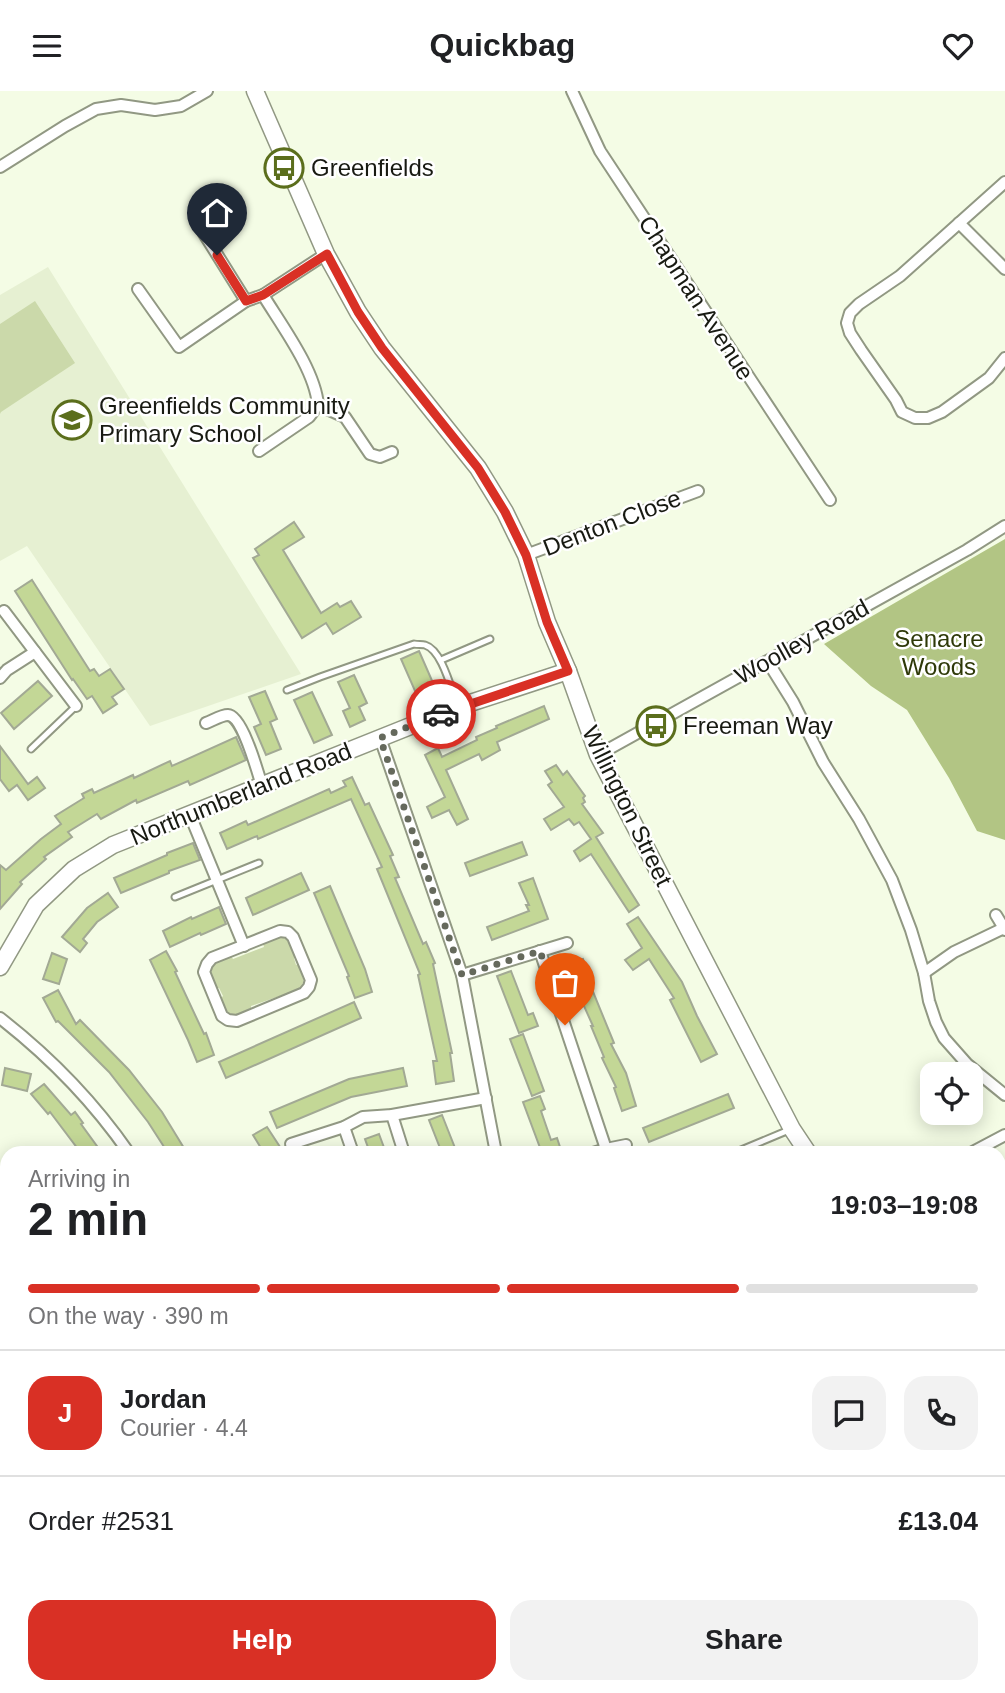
<!DOCTYPE html>
<meta charset="utf-8">
<style>
body{margin:0;font-family:Helvetica,sans-serif;background:#f2f2f2;color:#202124;height:100vh;display:flex;flex-direction:column;font-size:26px;white-space:nowrap}
*{box-sizing:border-box;margin:0}
p{font-size:23px;color:#757577}
.icon{flex:none;width:38px;height:38px;fill:none;stroke:currentColor;stroke-width:2;stroke-linecap:round;stroke-linejoin:round}
.map{position:relative;flex:1;overflow:hidden}
.panel{position:absolute;left:0px;top:1055px;width:1006px;height:548px;display:flex;flex-direction:column;background:#fff;border-radius:21px 21px 0 0;box-shadow:0 4px 18px #0003}
.panel>*{flex:none}
.controls{position:absolute;left:920px;top:971px;display:grid;gap:14px}
.controls a{display:grid;place-items:center;width:63px;height:63px;border-radius:14px;background:#fff;box-shadow:0 4px 18px #0003;font-size:35px}
.pin{position:absolute;display:grid;place-items:center;width:60px;height:60px;color:#fff;margin:-72px -30px;border-radius:50% 50% 50% 0;rotate:-45deg;box-shadow:0 0 7px #0007}
.pin .icon{rotate:45deg}
.courier{position:absolute;display:grid;place-items:center;width:70px;height:70px;margin:-35px;border:5px solid #d93025;border-radius:50%;background:#fff;color:#222;box-shadow:0 2px 9px #0007}
.head em{font-style:normal;font-weight:600}
.head div{display:flex;flex-direction:column-reverse}
.head{display:flex;align-items:center;justify-content:space-between;height:119px;padding:0 28px}
h1{font-size:46px;font-weight:600;line-height:52px}
.bar{display:grid;grid-template-columns:repeat(4,1fr);gap:10px 7px;align-content:center;height:84px;padding:0 28px}
.bar i{height:9px;border-radius:5px;background:#e0e0e0}
.bar .active{background:#d93025}
.bar p{grid-column:span 4}
.line{display:flex;align-items:center;gap:18px;padding:0 28px;border-top:2px solid #e0e0e0}
.line div{flex:1}
.round{display:grid;place-items:center;flex:none;width:74px;height:74px;border-radius:21px;background:#f2f2f2}
.cta{display:flex;gap:14px;margin-top:auto;padding:14px 28px}
.cta a{flex:1;height:80px;border-radius:21px;background:#d93025;color:#fff;font-size:28px;font-weight:600;line-height:80px;text-align:center}
.cta a+a{background:#f2f2f2;color:#202124}
header{display:flex;justify-content:space-between;align-items:center;height:91px;padding:0 28px;background:#fff;font-size:32px;font-weight:600}
.map>svg:first-child{display:block}
</style>
<header><svg class="icon" aria-label="menu" viewBox="0 0 24 24"><path d="M4 6h16M4 12h16M4 18h16"/></svg>Quickbag<svg class="icon" aria-label="heart" viewBox="0 0 24 24"><path d="M12 20l-8-8c-3-5 5-10 8-4 3-6 11-1 8 4z"/></svg></header>
<div class="map">
<svg width="1005" height="1602" viewBox="0 0 1005 1602">
<rect width="100%" height="100%" fill="#f4fce5"/>
<polygon fill="#e6f0d2" points="48,176 301,583 150,635 27,455 0,470 0,204"/>
<g fill="#cbd9aa">
<polygon points="35,210 75,272 1,321 0,323 0,233"/>
<path d="M 281,846 C 290,847 292,858 295,866 L 294,867 L 296,874 L 298,873 L 304,890 L 300,898 L 251,915 L 251,917 L 236,924 L 228,922 L 221,907 L 223,905 L 219,897 L 217,897 L 211,881 L 214,872 L 231,865 L 233,868 L 264,856 L 263,853 Z"/>
</g>
<polygon fill="#b2c584" points="1005,448 1005,749 977,740 949,687 907,619 871,595 824,553"/>
<g fill="#c3d796" stroke="#a2a994" stroke-width="2">
<polygon points="294,431 304,446 283,459 321,522 337,512 340,516 351,510 361,526 333,543 326,532 302,547 253,467 259,464 255,458"/>
<polygon points="32,489 90,580 94,578 99,585 110,578 124,598 112,606 117,613 103,622 92,605 87,608 73,588 72,589 15,500"/>
<polygon points="419,560 437,601 419,609 401,568"/>
<polygon points="354,584 367,612 359,616 365,629 350,636 343,620 350,617 338,591"/>
<polygon points="38,590 52,605 14,638 1,622"/>
<polygon points="265,600 277,628 270,631 281,658 266,664 254,636 261,633 249,606"/>
<polygon points="312,601 332,644 314,652 294,609"/>
<polygon points="544,615 549,628 497,651 500,659 482,669 479,663 446,679 468,728 457,734 449,719 432,727 427,716 445,706 425,664 438,657 442,666 477,649 476,646 497,637 496,635"/>
<polygon points="236,646 246,669 190,694 188,690 137,712 136,709 101,728 97,723 68,741 72,746 44,766 46,768 20,791 22,793 0,818 0,774 6,779 41,748 61,733 55,725 84,707 82,703 92,698 94,702 133,684 134,687 170,670 172,675"/>
<polygon points="0,655 28,693 37,686 45,697 28,709 17,694 9,700 0,688"/>
<polygon points="556,674 563,684 567,680 585,705 583,707 585,711 582,713 603,742 596,746 639,814 629,821 591,763 580,770 574,760 591,748 579,731 574,734 569,728 551,739 544,728 564,716 548,694 552,691 545,680"/>
<polygon points="352,686 365,714 369,712 393,764 390,765 399,786 395,787 423,853 426,851 435,872 433,873 452,962 450,962 454,990 436,993 433,970 437,970 418,884 420,883 377,778 382,776 351,708 258,748 257,745 227,758 220,742 246,730 248,734 329,698 331,702 346,695 343,690"/>
<polygon points="522,751 527,764 470,785 465,772"/>
<polygon points="193,752 200,769 169,780 169,782 121,802 114,787 167,764 167,762"/>
<polygon points="301,782 309,799 253,824 246,807"/>
<polygon points="533,787 548,828 492,849 487,836 529,820 526,814 529,814 519,792"/>
<polygon points="330,795 365,878 372,901 355,907 347,886 349,885 314,802"/>
<polygon points="108,802 118,816 97,831 83,848 87,852 80,861 62,846 87,817"/>
<polygon points="219,816 226,833 201,844 200,842 170,856 163,840 191,826 192,828"/>
<polygon points="638,826 682,891 697,925 717,963 701,971 670,909 674,907 649,868 633,879 625,869 642,857 627,833"/>
<polygon points="166,860 177,880 175,881 204,943 206,942 214,964 197,971 188,949 150,869"/>
<polygon points="52,862 67,868 59,893 43,888"/>
<polygon points="583,868 591,890 589,891 614,952 611,953 626,982 636,1015 622,1020 614,997 616,996 602,967 604,966 591,935 593,935 579,904 569,872"/>
<polygon points="511,880 528,924 533,922 538,935 519,942 497,885"/>
<polygon points="58,899 76,933 80,929 129,979 162,1021 187,1062 168,1062 148,1031 109,981 58,930 56,931 43,907"/>
<polygon points="354,911 361,927 226,987 219,971"/>
<polygon points="523,943 544,1000 532,1005 510,948"/>
<polygon points="5,977 31,983 27,1000 2,994"/>
<polygon points="403,977 407,995 351,1006 277,1037 270,1021 349,988"/>
<polygon points="44,993 71,1024 75,1021 83,1032 81,1033 102,1062 81,1062 50,1021 48,1023 31,1003"/>
<polygon points="728,1003 734,1017 649,1051 643,1037"/>
<polygon points="540,1005 545,1018 541,1020 551,1049 557,1047 562,1062 542,1062 523,1011"/>
<polygon points="442,1024 457,1062 442,1062 429,1029"/>
<polygon points="267,1036 284,1062 264,1062 253,1044"/>
<polygon points="379,1043 386,1062 370,1062 365,1048"/>
</g>
<g fill="none" stroke-linecap="round" stroke-linejoin="round">
<g stroke="#919883" stroke-width="9">
<g id="lane">
<polyline points="441,569 490,548"/>
<path d="M 287,599 L 320,586 L 414,553 C 418,554 422,553 425,554 C 442,559 451,598 457,613"/>
<polyline points="31,658 76,615"/>
<polyline points="175,806 259,772"/>
<polyline points="734,1062 789,1039"/>
</g>
</g>
<g stroke="#919883" stroke-width="14">
<g id="street">
<polyline points="572,0 600,60 830,409"/>
<polyline points="0,76 65,35 96,18 121,14 155,19 181,15 207,0"/>
<polyline points="1005,91 900,185 859,213 850,222 847,232 850,242 861,259 896,309 902,321 915,327 928,327 942,321 989,287 1005,267"/>
<polyline points="237,115 203,141 246,210"/>
<polyline points="959,132 1005,178"/>
<polyline points="138,198 179,256 246,210 263,204 326,163"/>
<path d="M 263,204 C 282,235 315,279 318,314 L 345,326 L 370,363 L 380,366 L 392,361"/>
<polyline points="259,360 309,326 318,314"/>
<polyline points="526,464 698,400"/>
<polyline points="4,520 76,615"/>
<polyline points="768,571 793,611 823,671 859,728 892,789 911,839 924,882 929,910 936,931 944,947 967,973 1005,1004"/>
<polyline points="0,587 7,579 35,561"/>
<path d="M 206,632 C 212,630 221,624 228,624 C 242,624 258,682 262,695"/>
<polyline points="380,647 462,884 496,1062"/>
<polyline points="598,664 967,459 1005,435"/>
<polyline points="190,724 244,855"/>
<polyline points="996,824 1005,839"/>
<polygon points="280,840 288,841 293,846 311,889 309,896 304,902 237,930 228,929 222,925 204,881 207,873 212,867"/>
<polyline points="540,860 606,1058"/>
<polyline points="924,882 954,861 1004,837"/>
<polyline points="462,884 567,852"/>
<path d="M 0,927 C 50,966 93,1010 129,1062"/>
<polyline points="392,1024 404,1062"/>
<polyline points="344,1036 353,1062"/>
<polyline points="291,1053 344,1036 363,1026 392,1024 486,1007"/>
<polyline points="593,1062 606,1058 626,1054"/>
<polyline points="971,1062 1005,1044"/>
<polyline points="0,1183 7,1197"/>
<polyline points="999,1488 1005,1480"/>
<polyline points="0,1501 7,1504"/>
<polyline points="0,1545 7,1533"/>
<polyline points="0,1587 7,1588"/>
<polyline points="31,1596 41,1602"/>
<polyline points="358,1596 367,1602"/>
<polyline points="935,1596 942,1602"/>
<polyline points="172,1602 174,1596"/>
<polyline points="647,1602 654,1596"/>
</g>
</g>
<g stroke="#919883" stroke-width="19">
<g id="secondary">
<polyline points="255,0 326,163 358,221 382,257 478,377 505,421 526,464 547,531 568,580 598,664 792,1038 808,1062"/>
<polyline points="0,876 36,814 74,778 113,754 458,616 568,580"/>
<polyline points="999,1183 1005,1186"/>
</g>
</g>
<use href="#lane" stroke="#fff" stroke-width="5"/>
<use href="#street" stroke="#fff" stroke-width="10"/>
<use href="#secondary" stroke="#fff" stroke-width="16"/>
</g>
<g fill="none" stroke-linecap="round" stroke-linejoin="round">
<polyline stroke="#65695c" stroke-width="7" stroke-dasharray="0 12.6" points="441,623 380,647 462,884 540,860 565,934"/>
<polyline stroke="#d93025" stroke-width="9" points="217,164 246,210 263,204 327,163 358,221 382,257 478,377 505,421 526,464 547,531 568,580 441,623"/>
</g>
<defs>
<g id="bus-ring" transform="scale(2.0125)"><circle r="9.5" fill="#fff" stroke="#5b6e1c" stroke-width="1.5"/><path d="M-5-6H5V4H4V6H2V4H-2V6H-4V4H-5ZM-3.5-4V0h7V-4ZM-3.5 1.2v1.5H-2V1.2ZM2 1.2v1.5H3.5V1.2Z" fill="#5b6e1c"/></g>
<g id="school-ring" transform="scale(2.0125)"><circle r="9.5" fill="#fff" stroke="#5b6e1c" stroke-width="1.5"/><path d="M0-5L7-2L0 1L-7-2ZM-4 1L0 2.5L4 1V4Q0 6-4 4Z" fill="#5b6e1c"/></g>
</defs>
<g fill-rule="evenodd">
<use href="#bus-ring" x="284" y="77"/>
<use href="#school-ring" x="72" y="329"/>
<use href="#bus-ring" x="656" y="635"/>
</g>
<g text-anchor="middle" stroke-width="5" stroke-linejoin="round" paint-order="stroke">
<g font-size="24" fill="#181a12" stroke="#fff" text-anchor="start">
<text x="311" y="85">Greenfields</text>
<text x="99" y="323">Greenfields Community<tspan x="99" dy="28">Primary School</tspan></text>
<text x="683" y="643">Freeman Way</text>
</g>
<g font-size="24" fill="#181a12" stroke="#fff">
<text transform="translate(696 207) rotate(57)" y="8">Chapman Avenue</text>
<text transform="translate(612 432) rotate(-21)" y="8">Denton Close</text>
<text transform="translate(802 551) rotate(-29)" y="8">Woolley Road</text>
<text transform="translate(241 703) rotate(-22)" y="8">Northumberland Road</text>
<text transform="translate(627 715) rotate(64)" y="8">Willington Street</text>
</g>
<g font-size="24" fill="#2e3908" stroke="#fff">
<text x="939" y="556">Senacre<tspan x="939" dy="28">Woods</tspan></text>
</g>
</g>
</svg>
<div class="controls">
<a><svg class="icon" aria-label="locate" viewBox="0 0 24 24"><circle cx="12" cy="12" r="6"/><path d="M12 2v4M12 18v4M2 12h4M18 12h4"/></svg></a>
</div>
<div class="pin" style="left:565px;top:934px;background:#ea580c"><svg class="icon" aria-label="bag" viewBox="0 0 24 24"><path d="M5 8h14l-1 12H6zM9 8a3 3 0 0 1 6 0"/></svg></div>
<div class="pin" style="left:217px;top:164px;background:#1f2937"><svg class="icon" aria-label="home" viewBox="0 0 24 24"><path d="M3 11l9-7 9 7M6 9v11h12V9"/></svg></div>
<div class="courier" style="left:441px;top:623px"><svg class="icon" aria-label="car" viewBox="0 0 24 24"><path d="M5 17H2v-5l4-1 3-4h7l3 4 3 1v5h-3M9 17h6M6 11h13"/><circle cx="7" cy="17" r="2"/><circle cx="17" cy="17" r="2"/></svg></div>
<section class="panel">
<div class="head"><div><h1>2 min</h1><p>Arriving in</p></div><em>19:03–19:08</em></div>
<div class="bar"><i class="active"></i><i class="active"></i><i class="active"></i><i></i><p>On the way · 390 m</p></div>
<div class="line" style="height:126px"><b class="round" style="background:#d93025;color:#fff">J</b><div><b>Jordan</b><p>Courier · 4.4</p></div><a class="round"><svg class="icon" aria-label="chat" viewBox="0 0 24 24"><path d="M4 5h16v11H9l-5 4z"/></svg></a><a class="round"><svg class="icon" aria-label="phone" viewBox="0 0 24 24"><path d="M5 4h4l2 5-3 2q2 4 5 5l2-3 5 2v4C11 20 4 13 5 4z"/></svg></a></div>
<div class="line" style="height:91px"><div>Order #2531</div><b>£13.04</b></div>
<div class="cta"><a>Help</a><a>Share</a></div>
</section>
</div>
